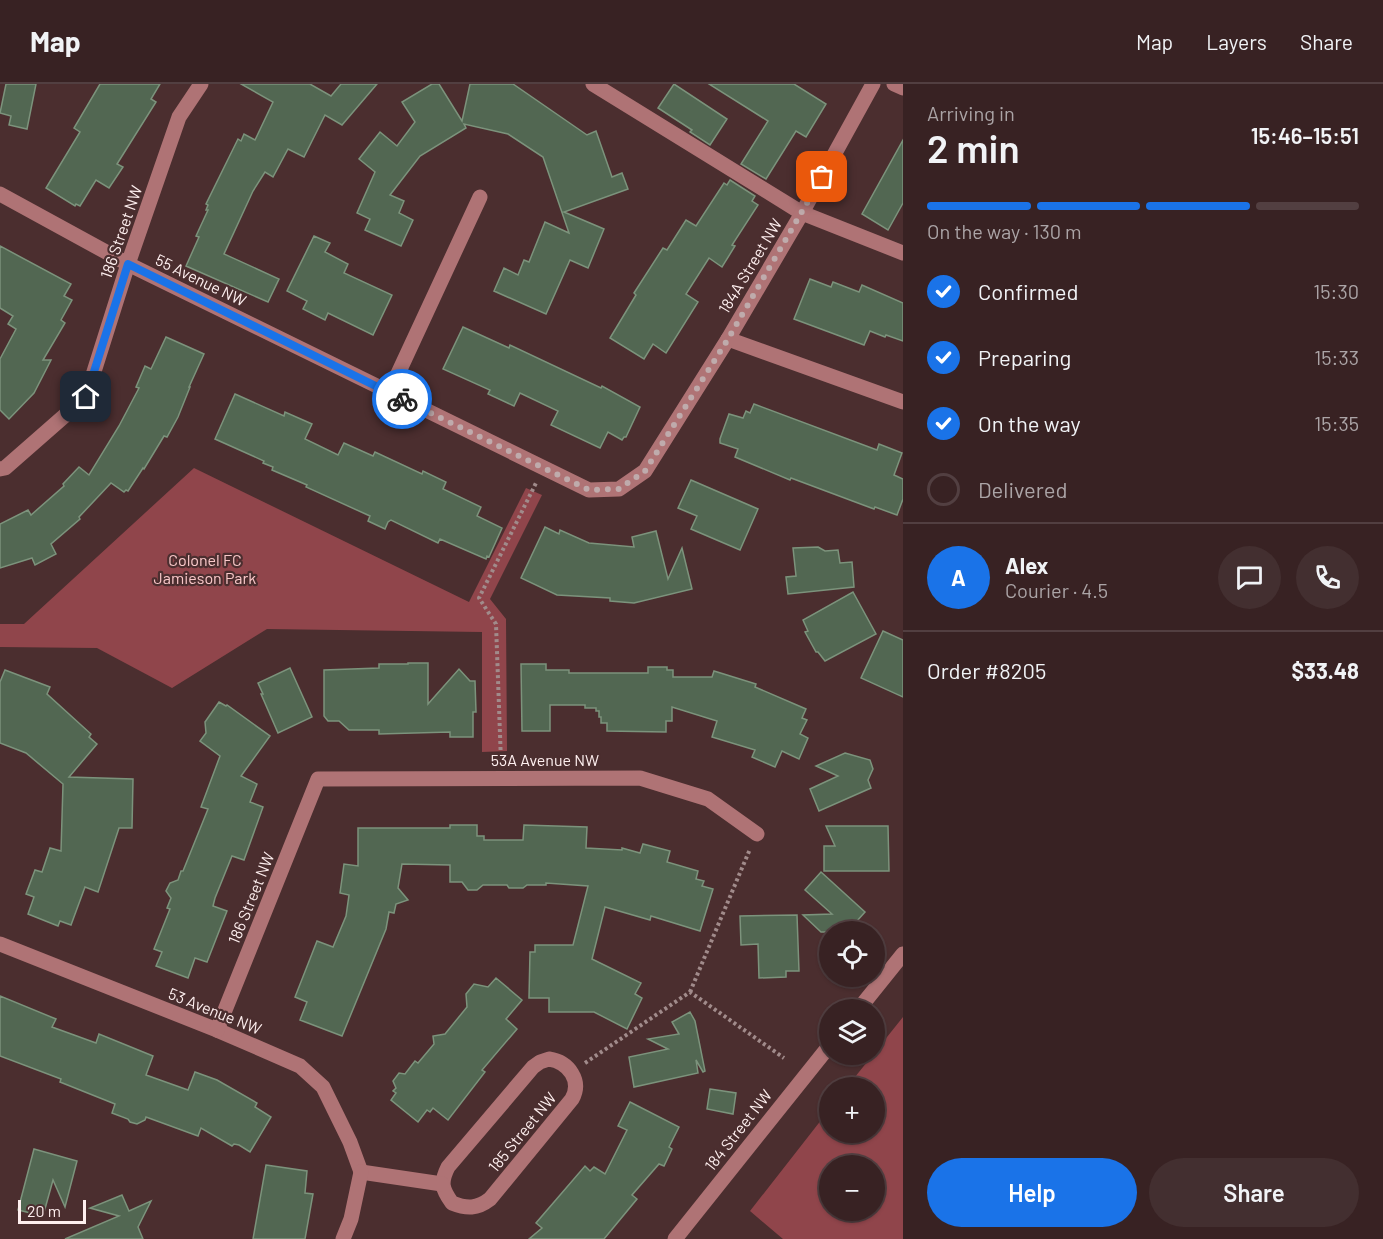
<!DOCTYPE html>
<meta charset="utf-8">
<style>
body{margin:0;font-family:Barlow,sans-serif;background:#432f30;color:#f1f3f6;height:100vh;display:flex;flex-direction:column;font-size:22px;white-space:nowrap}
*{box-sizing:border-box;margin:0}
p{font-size:20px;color:#aba4a6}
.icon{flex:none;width:33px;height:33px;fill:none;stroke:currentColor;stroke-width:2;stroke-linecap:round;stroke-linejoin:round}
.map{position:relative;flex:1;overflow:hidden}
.panel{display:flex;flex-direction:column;background:#382223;width:480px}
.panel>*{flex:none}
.controls{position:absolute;left:819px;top:837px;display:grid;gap:12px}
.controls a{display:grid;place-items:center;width:66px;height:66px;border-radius:50%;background:#382223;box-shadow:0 2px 4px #0004,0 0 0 2px #523f41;font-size:30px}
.scale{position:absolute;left:18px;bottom:15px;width:68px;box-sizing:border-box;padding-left:6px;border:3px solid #feefef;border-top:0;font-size:16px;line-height:21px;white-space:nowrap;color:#feefef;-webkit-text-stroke:4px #4b2e2f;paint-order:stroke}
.pin{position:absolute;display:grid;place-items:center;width:51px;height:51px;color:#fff;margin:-26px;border-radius:12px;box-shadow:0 3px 9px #0006}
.courier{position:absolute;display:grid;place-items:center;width:60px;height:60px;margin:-30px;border:4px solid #1a73e8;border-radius:50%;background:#fff;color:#222;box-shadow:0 2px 8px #0007}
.summary em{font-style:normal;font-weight:600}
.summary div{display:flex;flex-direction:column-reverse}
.summary{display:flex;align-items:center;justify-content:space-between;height:102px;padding:0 24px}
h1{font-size:39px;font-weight:600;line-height:45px}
.bar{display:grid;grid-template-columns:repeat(4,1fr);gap:9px 6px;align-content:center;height:72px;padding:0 24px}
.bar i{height:8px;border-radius:4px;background:#523f41}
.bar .current{background:#1a73e8}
.bar p{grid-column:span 4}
.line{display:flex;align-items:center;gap:15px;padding:0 24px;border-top:2px solid #523f41}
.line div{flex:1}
.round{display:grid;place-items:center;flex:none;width:63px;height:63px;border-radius:32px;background:#432f30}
ol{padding:0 24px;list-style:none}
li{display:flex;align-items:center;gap:18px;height:66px}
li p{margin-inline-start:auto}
li .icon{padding:6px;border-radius:50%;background:#1a73e8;color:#fff;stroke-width:4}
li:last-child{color:#aba4a6}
li i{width:33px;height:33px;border:3px solid #523f41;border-radius:50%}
.primary-button{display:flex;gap:12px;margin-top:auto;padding:12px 24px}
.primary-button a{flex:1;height:69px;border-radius:36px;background:#1a73e8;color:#fff;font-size:24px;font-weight:600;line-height:69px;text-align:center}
.primary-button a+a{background:#432f30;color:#f1f3f6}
header{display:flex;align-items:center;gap:36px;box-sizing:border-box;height:84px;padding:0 30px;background:#382223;border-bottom:2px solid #523f41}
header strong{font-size:28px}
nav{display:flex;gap:33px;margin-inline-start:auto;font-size:21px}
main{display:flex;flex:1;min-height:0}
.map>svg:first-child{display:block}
</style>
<header>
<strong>Map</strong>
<nav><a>Map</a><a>Layers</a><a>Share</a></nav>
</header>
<main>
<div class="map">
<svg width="903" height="1155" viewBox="0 0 903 1155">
<rect width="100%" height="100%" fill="#4b2e2f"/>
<g fill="#90454b" fill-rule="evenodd">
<polygon points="194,384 469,518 526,404 542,411 490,515 506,535 507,667 482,668 482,548 267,545 172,604 97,564 0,563 0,540 24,540"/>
<path d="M 903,933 L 903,1155 L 783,1155 L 750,1127 L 829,1026 L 830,1048 L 874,1048 L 874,1004 L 847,1003 ZM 830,1082 L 874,1082 L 874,1126 L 830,1126 Z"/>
</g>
<g fill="#526752" stroke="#7c937c" stroke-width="1.5">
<polygon points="6,0 36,0 27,45 9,41 11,32 0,29"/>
<polygon points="100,0 160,0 151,15 156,18 117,80 123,83 109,104 96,96 80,122 76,120 75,122 46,104 80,48 74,44"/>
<polygon points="241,0 310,0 331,12 341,0 377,0 342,41 325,31 304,73 288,65 273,93 265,88 253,107 224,170 279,195 268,218 186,182 199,153 196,152 208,126 206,126 208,121 206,120 238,55 241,57 244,50 255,56 273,18"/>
<polygon points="432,0 439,0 462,37 470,0 513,0 587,51 596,47 612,93 622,89 628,105 564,128 604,145 588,184 570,176 546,230 494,207 504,184 518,191 524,176 529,178 545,138 569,149 543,73 508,50 464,40 466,44 420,72 390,111 404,117 399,129 413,136 401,162 365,146 370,135 357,129 375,88 359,75 380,48 397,62 415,38 402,18"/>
<polygon points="674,0 727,35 710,61 690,48 692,46 658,24"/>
<polygon points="709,0 794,0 826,20 806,53 796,47 766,95 741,80 768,37"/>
<polygon points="903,56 903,119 888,146 862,130"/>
<polygon points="730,96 755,112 752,117 758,121 732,161 735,162 722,183 709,174 686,210 698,218 666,269 653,260 644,275 610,254 636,211 634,209 663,164 667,166 686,136 696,142 724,99 727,101"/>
<polygon points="314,152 330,159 325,168 348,180 344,189 392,211 373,251 328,229 325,236 303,225 307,217 287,207"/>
<polygon points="0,162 71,200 64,212 72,216 61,236 65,239 43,276 51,276 34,309 9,335 0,326 0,275 16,245 8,240 13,232 0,224"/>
<polygon points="810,195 831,203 833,198 859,208 862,201 903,219 903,257 886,251 885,253 870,247 864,261 794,235"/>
<polygon points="463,243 509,264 510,261 601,304 602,302 640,323 626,353 624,353 622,356 608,348 600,364 551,341 558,327 520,309 514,322 488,310 490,306 443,285"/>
<polygon points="166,253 204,270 189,303 190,303 178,333 167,353 164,352 144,385 143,384 128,407 126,406 124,408 111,399 79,433 80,435 51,460 56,470 35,481 32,474 0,484 0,440 28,426 31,431 64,402 63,400 79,383 89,391 119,342 139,304 136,303 145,282 151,285"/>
<polygon points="235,310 284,332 285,328 312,340 305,355 338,371 344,359 373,372 375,368 422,390 423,387 446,398 443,405 481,423 477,432 502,444 489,473 487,472 486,475 440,455 438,459 391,436 388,438 385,445 368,437 370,432 306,403 307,401 272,386 273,383 263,379 264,377 215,355"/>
<polygon points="754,320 877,366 879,360 902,369 894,391 903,395 903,415 897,431 875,423 874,425 791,394 790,396 735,373 738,365 720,359 720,355 729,330 743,334 746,327 750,329"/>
<polygon points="691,396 758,425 740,466 691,445 697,432 678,424"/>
<polygon points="545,443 559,450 560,446 589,459 634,463 632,453 656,447 668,495 682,464 692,505 634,519 610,517 610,514 557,511 521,494"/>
<polygon points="818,463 825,467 838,466 840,479 852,478 854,503 788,510 786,493 796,492 793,464"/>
<polygon points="853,508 876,550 825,577 818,568 816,568 805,548 808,547 803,536"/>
<polygon points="883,547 903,556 903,613 861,594"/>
<polygon points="408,579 428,579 428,620 459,585 470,597 475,597 476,628 473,628 473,653 450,653 450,648 379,650 379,646 349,646 339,637 328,637 324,632 324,586 379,584 379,580 408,580"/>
<polygon points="521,580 546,580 546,586 569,586 569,589 648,589 648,583 667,583 667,586 673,586 673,593 712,593 714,587 756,600 755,603 806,625 802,634 807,636 800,650 808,654 799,675 782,667 775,683 752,673 755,666 712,653 717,637 672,623 672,637 666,637 666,648 607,647 607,639 601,639 601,633 599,633 599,627 596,627 596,624 585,624 585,621 550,621 550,647 522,647"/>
<polygon points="290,584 312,633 278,649 261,610 263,610 258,599"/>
<polygon points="5,586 50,603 47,610 91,650 89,653 97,660 69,693 133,695 132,744 119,744 98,808 85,803 71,841 60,837 58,842 28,830 34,813 26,810 35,786 42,788 50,764 61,767 63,700 26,669 0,659 0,598"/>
<polygon points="219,618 226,622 227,621 270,652 241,692 257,700 250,718 263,723 244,776 232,772 215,814 213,822 227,827 207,878 195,874 188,894 156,882 162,868 154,865 170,825 167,824 171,814 166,807 170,799 178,796 181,787 183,787 208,725 201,723 220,672 200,657 206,649 205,638"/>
<polygon points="845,669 870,676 873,685 868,696 871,704 819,727 810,705 838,692 816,682"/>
<polygon points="450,741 477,741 477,752 484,752 484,756 523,756 524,741 587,743 586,764 622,766 622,764 640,769 643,760 670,767 667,778 698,787 696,795 704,797 702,802 713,805 700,847 651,832 650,836 605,823 592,875 641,899 635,910 642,914 627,945 594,928 549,928 549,914 529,914 530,868 535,868 535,861 573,861 588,802 546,799 546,801 527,801 523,804 509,804 507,801 483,801 477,806 468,806 462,798 450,798 450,781 402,780 398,804 408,816 396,820 394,829 389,828 386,845 342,952 300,936 307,918 295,913 317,857 333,863 346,832 349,811 340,809 344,780 358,782 358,744 450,744"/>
<polygon points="826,742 888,742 889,787 824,787 824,762 835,762"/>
<polygon points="821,788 865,828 847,848 821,848 803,831 832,830 805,806"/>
<polygon points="797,831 799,887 786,887 786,893 759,894 758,860 741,861 740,832"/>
<polygon points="496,894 522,916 506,935 517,945 482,986 485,988 448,1036 433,1024 430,1028 427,1026 418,1038 391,1016 396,1009 393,1007 396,1004 393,997 399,989 405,990 415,977 418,979 434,960 433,952 445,950 467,923 466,910 474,900 488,903"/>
<polygon points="0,912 56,935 52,943 96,959 99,950 153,972 146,991 188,1006 195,988 217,996 257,1019 255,1023 271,1033 250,1068 239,1061 234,1060 232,1062 201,1044 198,1052 146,1033 145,1036 137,1040 130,1038 128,1035 112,1029 115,1020 60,998 61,995 0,972"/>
<polygon points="690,928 695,937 705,987 703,988 696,976 698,989 634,1003 629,973 668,965 648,955 679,950 672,938"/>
<polygon points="710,1005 736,1009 733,1030 707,1025"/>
<polygon points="630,1018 679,1043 669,1063 672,1065 664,1082 659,1080 632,1111 637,1115 604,1155 529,1155 542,1144 536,1139 585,1082 590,1087 594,1083 605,1090 627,1046 618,1042"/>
<polygon points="34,1065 77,1077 65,1123 53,1096 43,1132 18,1126"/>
<polygon points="266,1081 307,1087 305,1109 313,1110 305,1155 253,1155"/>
<polygon points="122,1111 129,1127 151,1117 138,1143 143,1155 65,1155 119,1132 90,1124"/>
</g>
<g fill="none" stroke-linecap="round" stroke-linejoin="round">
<g stroke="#a18b8b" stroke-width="4" stroke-dasharray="3 3" stroke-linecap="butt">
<polyline points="501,678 496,540 479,514 536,399"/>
<polyline points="690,908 750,765"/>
<polyline points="585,979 690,908 784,974"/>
</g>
<g stroke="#af7375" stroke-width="15">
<polyline points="593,0 802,129 903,169"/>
<polyline points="894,0 903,4"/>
<polyline points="0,110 128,180 589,406 619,405 645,387 728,255 802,129 873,0"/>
<polyline points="728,255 903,318"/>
<polyline points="389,309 480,113"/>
<polyline points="0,385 5,384 86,313 128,180 179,33 201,0"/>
<polyline points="0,860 217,946 300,982 323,1003 350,1058 361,1088"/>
<polyline points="858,926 903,870"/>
<polyline points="217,946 318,695 640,694 708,715 757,750"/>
<path d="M 549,975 C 569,978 582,997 572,1015 L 490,1115 C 477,1125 467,1125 452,1119 C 442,1105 440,1099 448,1083 L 533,983 L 540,978 Z"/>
<polyline points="361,1088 442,1100"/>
<polyline points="343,1155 351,1135 361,1088"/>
<polyline points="675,1155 830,961"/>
</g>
</g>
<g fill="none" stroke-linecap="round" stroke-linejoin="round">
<polyline stroke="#bfabac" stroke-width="6" stroke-dasharray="0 10.8" points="402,315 589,406 619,405 645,387 728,255 822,93"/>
<polyline stroke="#1a73e8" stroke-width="8" points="86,313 128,180 402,315"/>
</g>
<g text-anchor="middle" stroke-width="4.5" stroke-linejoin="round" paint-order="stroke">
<g font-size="16" fill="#feefef" stroke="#4b2e2f">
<text transform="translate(121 148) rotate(-71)" y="6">186 Street NW</text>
<text transform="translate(750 182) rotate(-59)" y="6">184A Street NW</text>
<text transform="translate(201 196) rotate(26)" y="6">55 Avenue NW</text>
<text x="545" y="682">53A Avenue NW</text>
<text transform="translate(251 814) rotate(-68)" y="6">186 Street NW</text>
<text transform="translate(215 927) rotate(22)" y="6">53 Avenue NW</text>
<text transform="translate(738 1046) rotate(-52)" y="6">184 Street NW</text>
<text transform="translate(522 1048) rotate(-51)" y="6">185 Street NW</text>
</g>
<g font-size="16" fill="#fac8c9" stroke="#4b2e2f">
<text x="205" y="482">Colonel FC<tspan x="205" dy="18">Jamieson Park</tspan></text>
</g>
</g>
</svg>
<div class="controls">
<a><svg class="icon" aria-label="locate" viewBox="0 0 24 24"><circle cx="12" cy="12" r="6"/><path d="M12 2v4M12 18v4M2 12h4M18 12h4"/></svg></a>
<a><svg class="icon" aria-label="layers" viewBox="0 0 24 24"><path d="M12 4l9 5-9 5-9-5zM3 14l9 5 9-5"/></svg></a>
<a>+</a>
<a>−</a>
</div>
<div class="scale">20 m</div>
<div class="pin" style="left:822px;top:93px;background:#ea580c"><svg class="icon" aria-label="bag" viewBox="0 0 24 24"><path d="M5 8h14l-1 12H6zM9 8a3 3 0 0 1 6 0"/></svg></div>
<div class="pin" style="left:86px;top:313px;background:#1f2937"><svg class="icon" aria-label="home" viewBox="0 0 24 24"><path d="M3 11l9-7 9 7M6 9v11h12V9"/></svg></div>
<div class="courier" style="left:402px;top:315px"><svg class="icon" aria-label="bike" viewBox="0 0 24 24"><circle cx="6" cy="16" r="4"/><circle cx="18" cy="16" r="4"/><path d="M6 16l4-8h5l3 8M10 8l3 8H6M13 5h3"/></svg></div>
</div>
<section class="panel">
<div class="summary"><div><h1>2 min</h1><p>Arriving in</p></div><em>15:46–15:51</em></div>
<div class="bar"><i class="current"></i><i class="current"></i><i class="current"></i><i></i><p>On the way · 130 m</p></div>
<ol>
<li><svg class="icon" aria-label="check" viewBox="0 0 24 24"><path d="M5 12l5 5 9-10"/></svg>Confirmed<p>15:30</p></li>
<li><svg class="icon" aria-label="check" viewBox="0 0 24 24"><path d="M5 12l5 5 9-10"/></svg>Preparing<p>15:33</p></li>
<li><svg class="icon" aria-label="check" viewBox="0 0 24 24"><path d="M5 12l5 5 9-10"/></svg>On the way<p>15:35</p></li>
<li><i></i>Delivered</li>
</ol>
<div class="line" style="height:108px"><b class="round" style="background:#1a73e8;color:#fff">A</b><div><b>Alex</b><p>Courier · 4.5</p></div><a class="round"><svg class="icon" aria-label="chat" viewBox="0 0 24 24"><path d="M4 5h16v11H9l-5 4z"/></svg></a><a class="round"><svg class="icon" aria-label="phone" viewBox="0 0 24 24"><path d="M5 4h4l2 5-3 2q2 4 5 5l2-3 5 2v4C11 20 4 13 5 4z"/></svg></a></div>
<div class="line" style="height:78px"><div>Order #8205</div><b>$33.48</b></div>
<div class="primary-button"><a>Help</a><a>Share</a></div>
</section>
</main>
